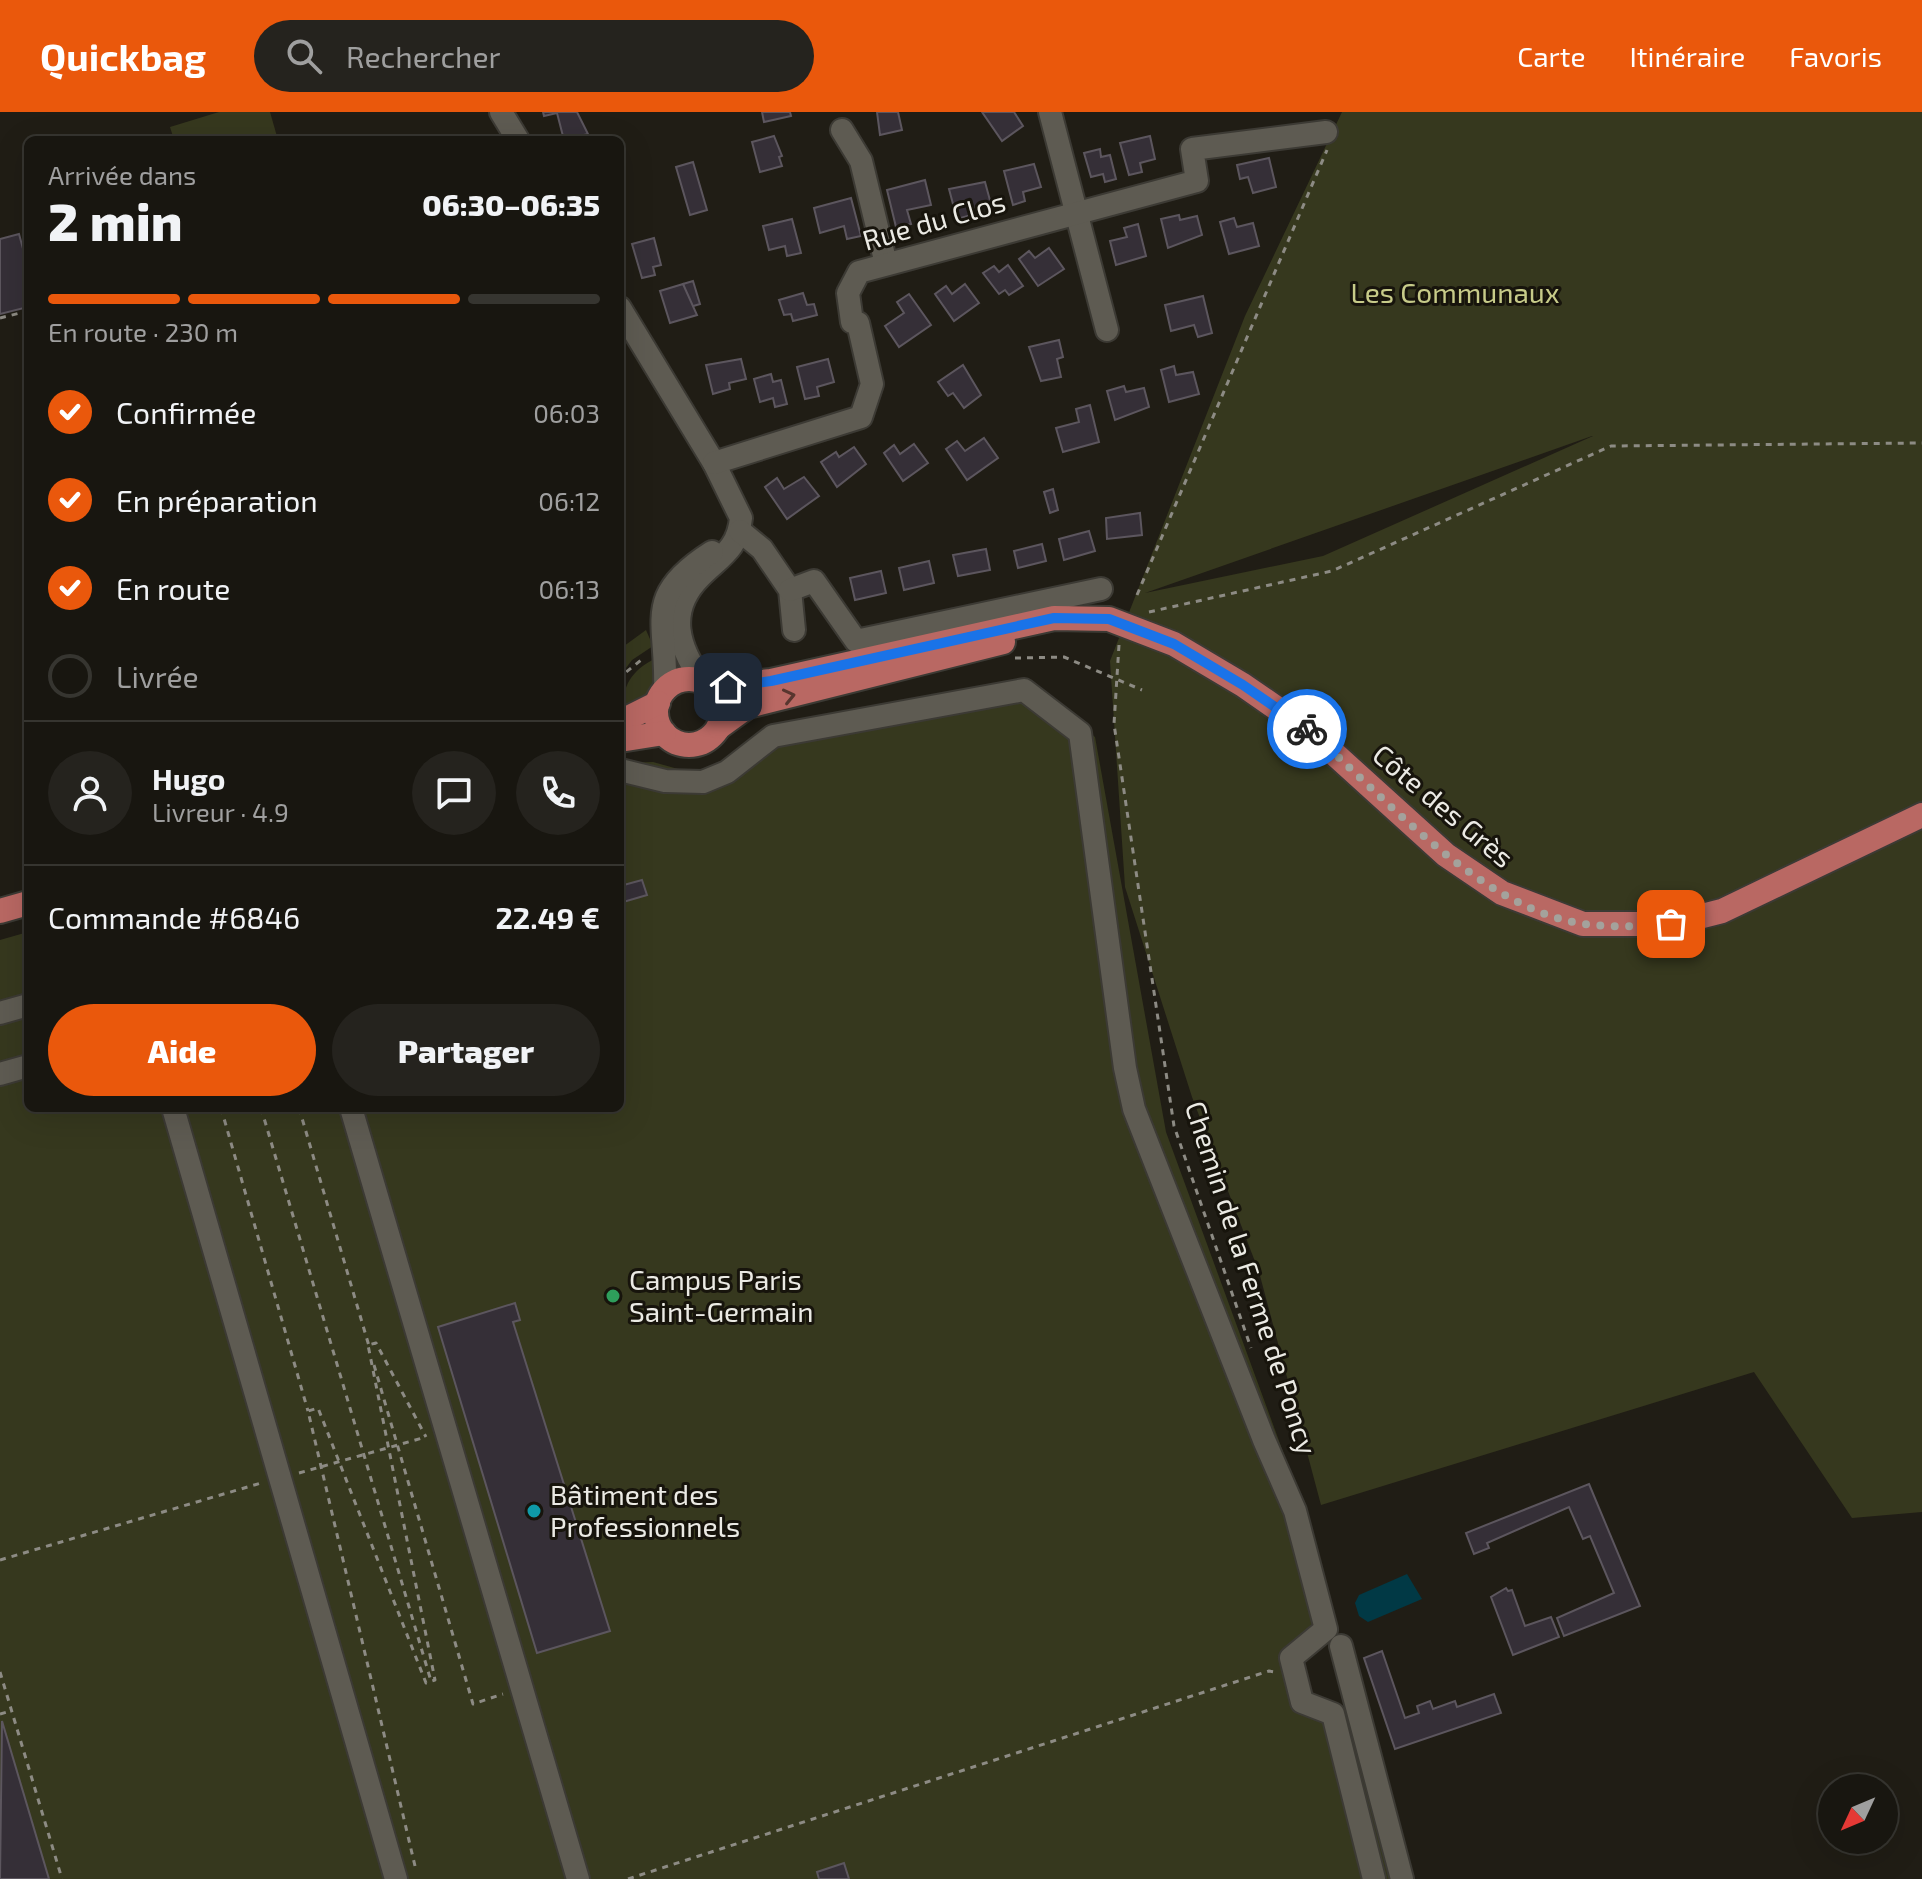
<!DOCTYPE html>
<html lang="fr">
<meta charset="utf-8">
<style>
body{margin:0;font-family:"Exo 2",sans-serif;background:#25231e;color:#f1f3f6;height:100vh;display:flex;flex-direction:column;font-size:30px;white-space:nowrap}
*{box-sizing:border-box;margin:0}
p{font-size:26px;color:#9f9f9f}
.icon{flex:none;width:44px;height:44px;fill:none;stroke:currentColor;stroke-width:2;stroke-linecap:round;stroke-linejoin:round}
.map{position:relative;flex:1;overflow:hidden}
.drawer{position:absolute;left:24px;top:24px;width:600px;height:976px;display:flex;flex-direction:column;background:#181610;border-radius:12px;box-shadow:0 8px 32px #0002,0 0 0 2px #363530}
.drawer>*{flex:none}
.needle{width:52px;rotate:226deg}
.tools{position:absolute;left:1818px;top:1662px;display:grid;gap:16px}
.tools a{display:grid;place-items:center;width:80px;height:80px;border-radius:50%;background:#181610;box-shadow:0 8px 32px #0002,0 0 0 2px #363530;font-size:40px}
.pin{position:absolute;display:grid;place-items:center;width:68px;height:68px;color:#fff;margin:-34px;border-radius:16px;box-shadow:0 4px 12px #0006}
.courier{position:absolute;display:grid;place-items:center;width:80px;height:80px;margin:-40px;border:6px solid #1a73e8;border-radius:50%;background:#fff;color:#222;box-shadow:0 2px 10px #0007}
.overview em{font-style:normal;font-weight:800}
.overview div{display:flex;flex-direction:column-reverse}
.overview{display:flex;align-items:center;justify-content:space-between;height:136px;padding:0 24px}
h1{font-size:52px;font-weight:800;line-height:60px}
.bar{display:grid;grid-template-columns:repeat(4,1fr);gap:12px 8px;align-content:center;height:96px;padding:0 24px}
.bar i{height:10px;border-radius:6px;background:#363530}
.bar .current{background:#ea580c}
.bar p{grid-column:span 4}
.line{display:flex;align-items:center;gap:20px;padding:0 24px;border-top:2px solid #363530}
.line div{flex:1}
.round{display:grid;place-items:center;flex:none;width:84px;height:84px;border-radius:42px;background:#25231e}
ol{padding:0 24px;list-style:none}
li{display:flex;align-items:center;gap:24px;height:88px}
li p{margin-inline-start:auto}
li .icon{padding:8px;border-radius:50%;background:#ea580c;color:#fff;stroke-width:4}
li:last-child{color:#9f9f9f}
li i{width:44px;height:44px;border:4px solid #363530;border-radius:50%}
.primary-button{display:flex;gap:16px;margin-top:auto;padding:16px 24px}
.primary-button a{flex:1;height:92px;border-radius:48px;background:#ea580c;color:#fff;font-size:32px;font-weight:800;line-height:92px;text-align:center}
.primary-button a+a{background:#25231e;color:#f1f3f6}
header{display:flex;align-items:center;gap:48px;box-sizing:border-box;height:112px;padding:0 40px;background:#ea580c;color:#fff}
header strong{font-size:38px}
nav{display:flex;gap:44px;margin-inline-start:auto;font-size:28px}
.search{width:560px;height:72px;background:#25231e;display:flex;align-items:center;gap:20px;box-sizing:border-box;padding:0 28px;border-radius:44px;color:#9f9f9f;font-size:30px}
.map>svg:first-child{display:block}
</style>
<header>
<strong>Quickbag</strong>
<div class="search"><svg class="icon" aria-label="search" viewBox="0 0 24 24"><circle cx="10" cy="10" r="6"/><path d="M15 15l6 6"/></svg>Rechercher</div>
<nav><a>Carte</a><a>Itinéraire</a><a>Favoris</a></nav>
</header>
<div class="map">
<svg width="1922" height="1767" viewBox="0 0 1922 1767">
<rect width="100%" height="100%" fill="#201d15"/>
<g fill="#36381e" fill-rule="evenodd">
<polygon points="219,0 270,0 278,28 174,28 170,15"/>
<path d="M 1342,0 L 1922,0 L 1922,1400 L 1852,1406 L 1754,1260 L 1321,1393 L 1259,1160 L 1192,985 L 1125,775 L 1110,549 L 1245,204 ZM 1593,324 L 1323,444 L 1145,481 L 1592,324 Z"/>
<polygon points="646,518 653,534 632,548 620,564 620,537"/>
<path d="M 659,545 C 655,580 657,583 624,596 C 621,571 637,554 659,545 Z"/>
<polygon points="1036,578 1095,625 1166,1020 1286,1348 1333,1518 1296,1552 1308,1584 1341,1596 1348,1616 1356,1618 1395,1767 0,1767 0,828 28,820 28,996 620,996 620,651 653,650 696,662 735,644 750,627 786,612"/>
</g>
<polygon fill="#013945" points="1407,1462 1422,1487 1368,1510 1359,1504 1355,1491 1359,1483"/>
<g fill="#352f37" stroke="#5c565e" stroke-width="2">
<polygon points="543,0 577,0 588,22 564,28 557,1 544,4"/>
<polygon points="762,0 790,0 791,4 764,10"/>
<polygon points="877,0 898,0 902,18 880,23"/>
<polygon points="982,0 1014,0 1023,14 1002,29"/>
<polygon points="774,24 782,44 779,45 782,54 760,60 752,30"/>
<polygon points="1150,24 1155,47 1140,51 1142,60 1129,63 1120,31"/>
<polygon points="1100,37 1101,45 1110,43 1116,67 1105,70 1103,62 1091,65 1084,41"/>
<polygon points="1269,46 1276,75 1253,81 1248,65 1240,67 1237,53"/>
<polygon points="693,50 707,98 690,103 676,55"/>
<polygon points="1034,52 1041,75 1023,80 1025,89 1013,93 1004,59"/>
<polygon points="925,68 931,93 907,98 911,112 896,115 887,78"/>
<polygon points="985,70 991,92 973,96 975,102 957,107 949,77"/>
<polygon points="851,86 861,124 847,127 844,114 820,121 814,96"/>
<polygon points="1179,103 1180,108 1197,104 1202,123 1168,136 1161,107"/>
<polygon points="1234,106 1237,115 1253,111 1259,134 1229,142 1220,110"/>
<polygon points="792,107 801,141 787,144 785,134 769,138 763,114"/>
<polygon points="1138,112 1146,144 1116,153 1110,129 1127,125 1124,116"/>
<polygon points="19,122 28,155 28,195 0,202 0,127"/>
<polygon points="654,126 661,153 653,155 655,163 642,166 632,132"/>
<polygon points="1049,136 1064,157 1038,174 1019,147 1029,139 1035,146"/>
<polygon points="1008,153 1023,174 1009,183 1005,178 999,182 983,161 994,154 999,160"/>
<polygon points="693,169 700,192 690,195 683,172"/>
<polygon points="683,172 697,203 670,211 660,179"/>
<polygon points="965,172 979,191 954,209 935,182 946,174 952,182"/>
<polygon points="803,181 807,193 814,192 817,203 793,209 791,202 784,203 779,188"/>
<polygon points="909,182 931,213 899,235 885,214 904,201 897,190"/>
<polygon points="1203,184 1212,221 1198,225 1194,213 1171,219 1165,193"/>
<polygon points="1059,228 1063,245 1057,247 1061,265 1041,269 1029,235"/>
<polygon points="741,247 746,267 729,271 730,277 713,282 706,253"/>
<polygon points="828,247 834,270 817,275 819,284 805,287 797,255"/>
<polygon points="963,253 981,283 964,296 953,281 948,284 938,270"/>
<polygon points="1174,254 1176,263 1193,260 1199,282 1169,290 1161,258"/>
<polygon points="771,262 773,270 781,268 787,292 775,295 773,286 760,290 754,267"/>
<polygon points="1124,274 1126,280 1144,276 1149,295 1115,308 1107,279"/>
<polygon points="1090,293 1099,330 1063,340 1056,316 1079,310 1076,297"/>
<polygon points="984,326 998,346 967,368 946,337 957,329 965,339"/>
<polygon points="914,332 928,351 903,369 884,341 894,333 900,342"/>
<polygon points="854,335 866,352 837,375 821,350 836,340 839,345"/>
<polygon points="804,365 819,384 787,407 765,375 777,366 784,377"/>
<polygon points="1053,377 1058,398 1050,401 1044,380"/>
<polygon points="1140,401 1142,423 1107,427 1106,406"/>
<polygon points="1089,419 1095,439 1064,448 1059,427"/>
<polygon points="1042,432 1046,449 1018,456 1014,439"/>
<polygon points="986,437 990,458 958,464 953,443"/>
<polygon points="929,449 934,471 904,478 899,456"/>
<polygon points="881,459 886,481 855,488 850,466"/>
<polygon points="642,768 647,783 620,791 620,774"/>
<polygon points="515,1191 520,1208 513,1210 610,1519 537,1541 438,1215"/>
<polygon points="1589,1372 1640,1494 1564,1524 1557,1506 1614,1481 1590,1424 1583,1427 1569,1395 1487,1431 1489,1436 1474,1442 1466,1421"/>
<polygon points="1506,1476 1508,1479 1512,1478 1525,1514 1551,1505 1559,1525 1513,1543 1491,1485"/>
<polygon points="1382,1539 1405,1606 1419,1601 1417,1594 1430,1589 1433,1597 1455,1589 1457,1595 1494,1582 1501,1601 1395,1637 1364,1546"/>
<polygon points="2,1609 49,1767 0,1767"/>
<polygon points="844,1751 849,1767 819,1767 817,1760"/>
</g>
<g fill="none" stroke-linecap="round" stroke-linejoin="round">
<g stroke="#3c3a34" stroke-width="26">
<g id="minor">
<polyline points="501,0 518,28"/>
<polyline points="1050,0 1107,218"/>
<polyline points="842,18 861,49 886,152"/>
<path d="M 620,196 L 714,351 L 741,406 C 738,437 721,444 700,465 C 666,499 678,536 704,571"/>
<polyline points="714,351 861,305 872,272 858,211 852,210 848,181 859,160 1197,69 1192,37 1326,20"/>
<polyline points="740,419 762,437 790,478 794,518"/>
<polyline points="790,478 814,469 856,529 1101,477"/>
<path d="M 665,579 C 668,509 641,485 712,440"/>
<polyline points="620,658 665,669 703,670 727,660 773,624 1024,578 1080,621 1125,956 1134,997 1264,1328 1295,1399 1326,1517 1291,1546 1302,1590 1333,1602 1374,1767"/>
<polyline points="0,901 28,893"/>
<polyline points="0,962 28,954"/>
<polyline points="173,996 396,1767"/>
<polyline points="351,996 578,1767"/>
<polyline points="1341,1534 1402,1767"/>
</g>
</g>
<g stroke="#3c3a34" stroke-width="28">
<g id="major">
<circle cx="689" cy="600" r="33"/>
<polyline points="710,575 771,569 1054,506 1109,507 1174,532 1243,573 1308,618 1446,743 1502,781 1583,812 1671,812 1722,799 1922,703"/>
<polyline points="620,610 658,591"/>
<polyline points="719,615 748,594 1003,530"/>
<polyline points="620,628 664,621"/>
<polyline points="0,799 28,791"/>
</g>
</g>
<g stroke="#8d8b84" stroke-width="3" stroke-dasharray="6 6" stroke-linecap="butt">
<polyline points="0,206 28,199"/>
<polyline points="1137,483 1327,38"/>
<polyline points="1149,500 1332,459 1611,334 1922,331"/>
<polyline points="1119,533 1114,612 1174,1014 1251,1236"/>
<polyline points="1015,546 1064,545 1142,578"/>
<polyline points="620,570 625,561 645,545"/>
<polyline points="221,996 308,1299"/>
<polyline points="261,996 431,1569"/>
<polyline points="299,996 369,1234"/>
<polyline points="374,1253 473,1592 503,1582"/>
<polyline points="299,1361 426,1325"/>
<polyline points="0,1448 261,1371"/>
<polyline points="0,1560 62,1767"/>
<polyline points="0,1602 11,1599"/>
<polyline points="415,1754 308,1299 318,1296 426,1571 435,1568 368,1233 376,1231 426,1325"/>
<polyline points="628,1767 1269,1559 1275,1560"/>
</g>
<use href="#minor" stroke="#5e5b52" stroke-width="22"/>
<use href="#major" stroke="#b96863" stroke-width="24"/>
</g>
<defs><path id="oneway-chevron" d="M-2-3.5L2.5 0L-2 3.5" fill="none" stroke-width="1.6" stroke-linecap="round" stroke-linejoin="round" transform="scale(2)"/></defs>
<use stroke="#58362f" href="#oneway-chevron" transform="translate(789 584) rotate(-13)"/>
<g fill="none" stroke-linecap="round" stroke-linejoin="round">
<path stroke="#a4a29c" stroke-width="8" stroke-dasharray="0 14.4" d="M 1307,617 C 1384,683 1480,798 1585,812 C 1613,816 1643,814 1671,812"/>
<polyline stroke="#1a73e8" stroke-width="10" points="728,575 771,569 1054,506 1109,507 1174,532 1243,573 1307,617"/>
</g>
<circle fill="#2e9e5b" stroke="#17140c" stroke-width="3" cx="613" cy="1184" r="8"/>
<circle fill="#0f9aa8" stroke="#17140c" stroke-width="3" cx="534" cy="1399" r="8"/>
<g text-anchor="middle" stroke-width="6" stroke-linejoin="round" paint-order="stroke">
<g font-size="28" fill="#ebeae4" stroke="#17140c">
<text transform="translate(934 109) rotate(-16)" y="10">Rue du Clos</text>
<text transform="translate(1443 694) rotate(40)" y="10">Côte des Grès</text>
<text transform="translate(1251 1166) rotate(72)" y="10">Chemin de la Ferme de Poncy</text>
</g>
<g font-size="28" fill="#c7cb89" stroke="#17140c">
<text x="1455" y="191">Les Communaux</text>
</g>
<g font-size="28" fill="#ebeae4" stroke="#17140c" text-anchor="start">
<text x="629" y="1178">Campus Paris<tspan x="629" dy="32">Saint-Germain</tspan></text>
<text x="550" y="1393">Bâtiment des<tspan x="550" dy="32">Professionnels</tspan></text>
</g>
</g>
</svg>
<div class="tools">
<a><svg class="needle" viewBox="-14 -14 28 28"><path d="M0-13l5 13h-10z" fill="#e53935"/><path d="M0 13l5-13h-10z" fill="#9f9f9f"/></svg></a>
</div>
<div class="pin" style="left:1671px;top:812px;background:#ea580c"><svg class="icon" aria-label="bag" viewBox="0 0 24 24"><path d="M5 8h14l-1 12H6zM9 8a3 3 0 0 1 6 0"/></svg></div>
<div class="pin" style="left:728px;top:575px;background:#1f2937"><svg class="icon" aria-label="home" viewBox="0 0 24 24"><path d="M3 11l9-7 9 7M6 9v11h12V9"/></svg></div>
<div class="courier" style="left:1307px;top:617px"><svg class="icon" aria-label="bike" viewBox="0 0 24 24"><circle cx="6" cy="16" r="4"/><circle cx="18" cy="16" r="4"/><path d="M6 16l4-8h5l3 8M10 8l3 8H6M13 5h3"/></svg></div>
<section class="drawer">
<div class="overview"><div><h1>2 min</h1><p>Arrivée dans</p></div><em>06:30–06:35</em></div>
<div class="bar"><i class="current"></i><i class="current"></i><i class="current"></i><i></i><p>En route · 230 m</p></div>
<ol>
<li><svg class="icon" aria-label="check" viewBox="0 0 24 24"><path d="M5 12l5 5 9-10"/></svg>Confirmée<p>06:03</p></li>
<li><svg class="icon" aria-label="check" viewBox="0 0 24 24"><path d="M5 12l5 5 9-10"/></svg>En préparation<p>06:12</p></li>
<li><svg class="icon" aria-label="check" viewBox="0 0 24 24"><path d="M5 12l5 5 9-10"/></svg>En route<p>06:13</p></li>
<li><i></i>Livrée</li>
</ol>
<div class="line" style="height:144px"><a class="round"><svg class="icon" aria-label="person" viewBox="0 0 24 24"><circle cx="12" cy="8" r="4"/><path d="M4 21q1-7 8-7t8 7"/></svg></a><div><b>Hugo</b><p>Livreur · 4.9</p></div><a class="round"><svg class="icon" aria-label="chat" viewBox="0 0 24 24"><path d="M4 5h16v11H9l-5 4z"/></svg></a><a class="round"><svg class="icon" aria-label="phone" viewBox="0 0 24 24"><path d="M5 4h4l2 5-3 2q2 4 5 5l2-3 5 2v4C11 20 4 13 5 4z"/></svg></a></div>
<div class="line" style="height:104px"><div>Commande #6846</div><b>22.49 €</b></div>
<div class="primary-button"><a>Aide</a><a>Partager</a></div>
</section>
</div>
